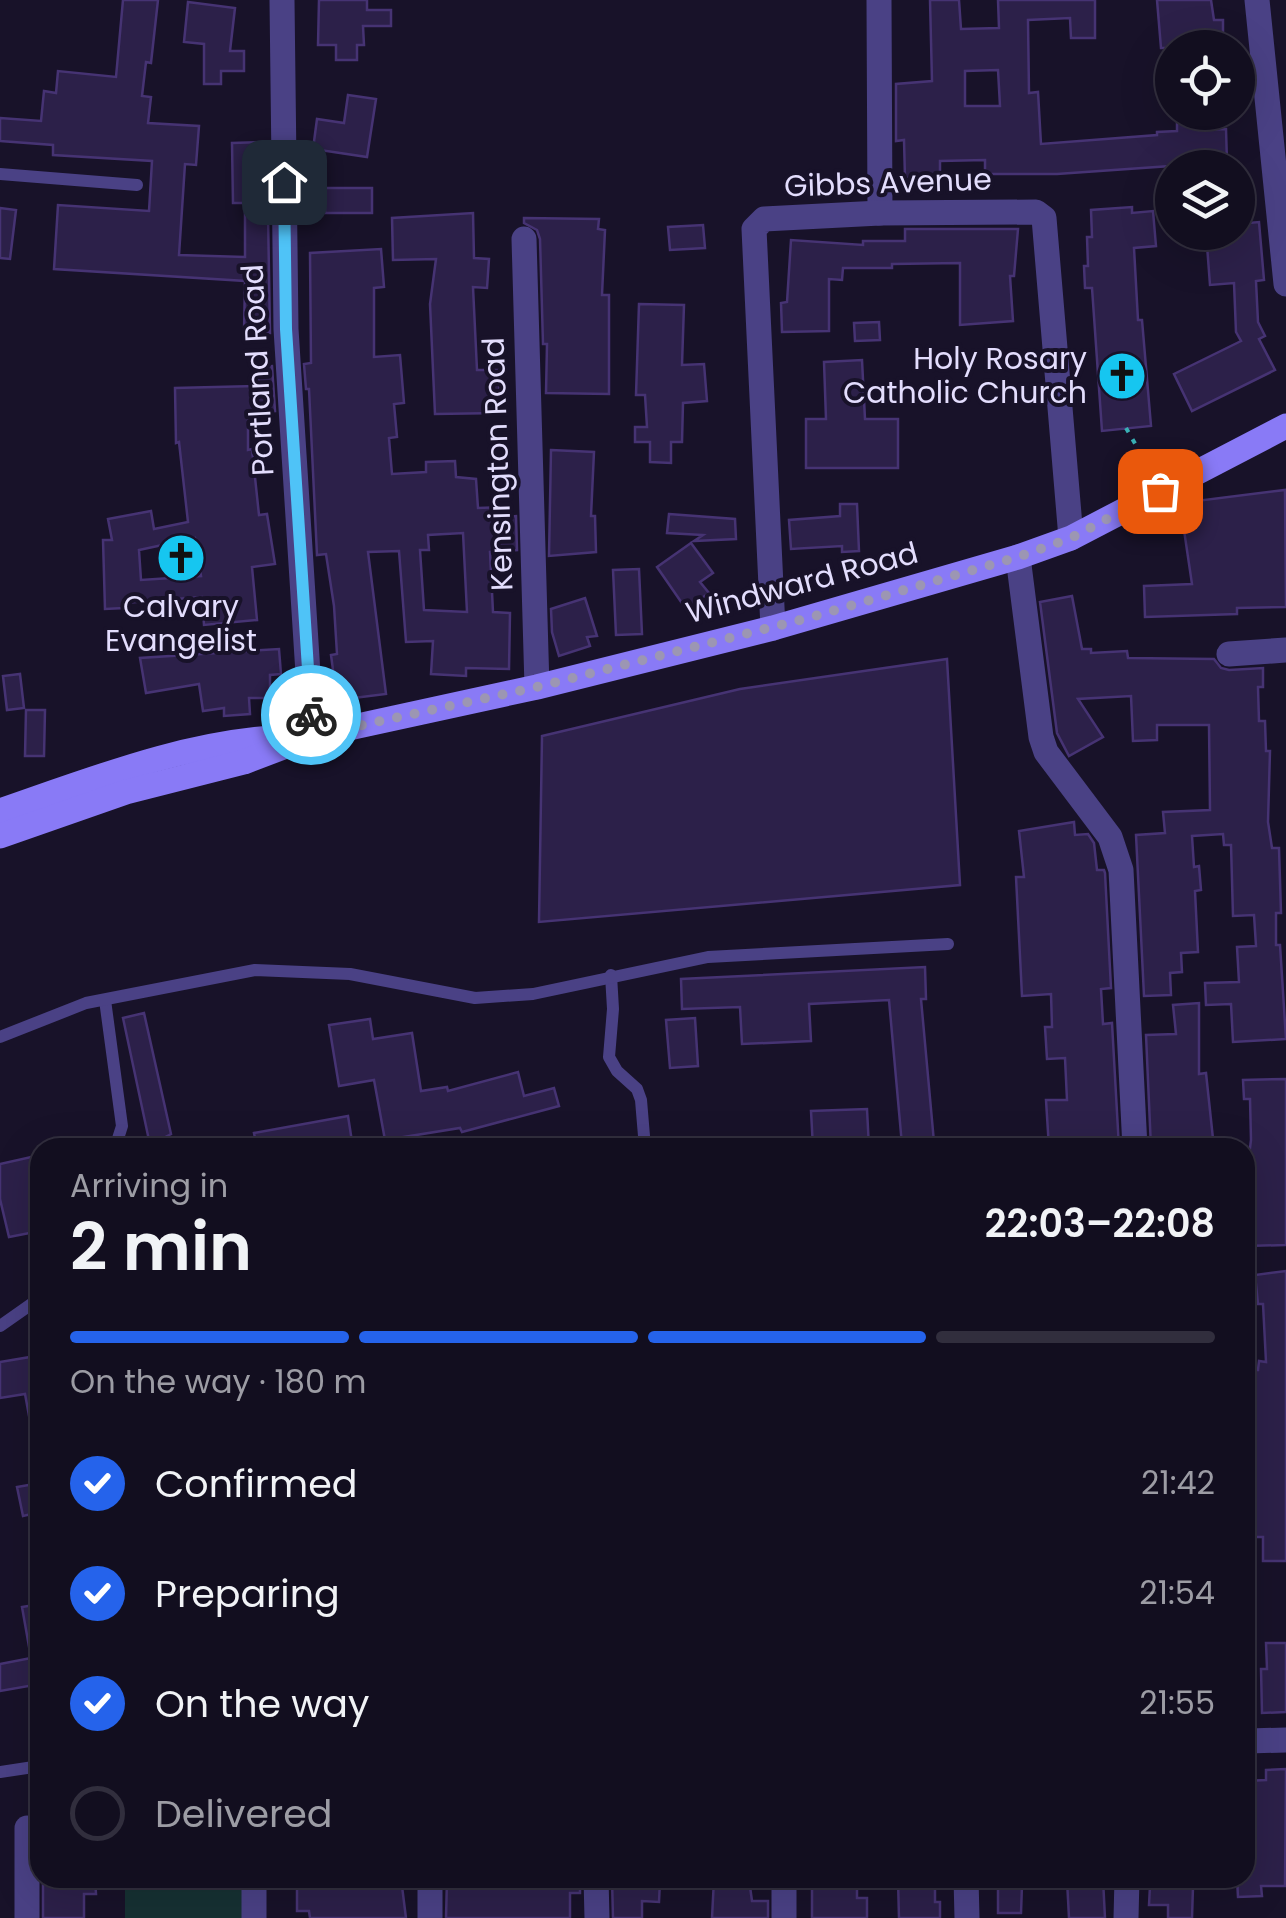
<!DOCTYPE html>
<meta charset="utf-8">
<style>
body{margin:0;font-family:Poppins,sans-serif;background:#1f1c2c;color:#f1f3f6;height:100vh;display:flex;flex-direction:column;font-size:38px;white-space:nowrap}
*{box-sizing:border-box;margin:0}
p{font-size:32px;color:#9c9ca4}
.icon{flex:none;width:55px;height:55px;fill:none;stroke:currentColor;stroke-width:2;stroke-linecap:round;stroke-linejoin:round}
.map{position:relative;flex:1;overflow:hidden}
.side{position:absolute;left:30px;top:1138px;width:1225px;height:750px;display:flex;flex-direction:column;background:#120e1f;border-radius:30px;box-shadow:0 10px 40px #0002,0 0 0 2px #312e3d}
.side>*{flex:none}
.tools{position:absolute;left:1155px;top:30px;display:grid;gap:20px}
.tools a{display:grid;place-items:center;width:100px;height:100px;border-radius:50%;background:#120e1f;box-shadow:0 10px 40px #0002,0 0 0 2px #312e3d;font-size:50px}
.pin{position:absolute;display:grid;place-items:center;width:85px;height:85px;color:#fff;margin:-42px;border-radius:20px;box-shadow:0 5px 15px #0006}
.courier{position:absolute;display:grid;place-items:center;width:100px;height:100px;margin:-50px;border:8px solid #4fc3f7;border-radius:50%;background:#fff;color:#222;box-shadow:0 2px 12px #0007}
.head em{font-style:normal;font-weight:600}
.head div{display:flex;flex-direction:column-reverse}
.head{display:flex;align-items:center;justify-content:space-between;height:170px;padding:0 40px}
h1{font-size:65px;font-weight:600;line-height:75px}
.bar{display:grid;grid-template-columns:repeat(4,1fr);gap:15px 10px;align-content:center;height:120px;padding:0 40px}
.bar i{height:12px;border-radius:8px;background:#312e3d}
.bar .active{background:#2563eb}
.bar p{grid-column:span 4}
ol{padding:0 40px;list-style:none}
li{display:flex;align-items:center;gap:30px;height:110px}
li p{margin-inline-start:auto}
li .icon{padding:10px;border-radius:50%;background:#2563eb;color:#fff;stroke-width:4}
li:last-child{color:#9c9ca4}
li i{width:55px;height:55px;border:5px solid #312e3d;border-radius:50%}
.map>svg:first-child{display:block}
</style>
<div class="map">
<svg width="1286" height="1918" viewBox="0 0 1286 1918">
<rect width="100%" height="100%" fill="#181229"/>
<rect fill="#163133" x="125" y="1878" width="127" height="40"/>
<g fill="#2c2049" stroke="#463373" stroke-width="2.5" fill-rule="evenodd">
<polygon points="123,0 158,0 151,63 146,62 142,96 151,97 148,123 199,126 196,165 185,164 179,255 245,257 245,203 233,203 232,143 263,142 264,213 268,213 270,333 244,332 245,281 54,269 58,205 149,211 152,161 53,155 53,145 0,141 0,118 41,121 44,91 56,93 58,71 116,77"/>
<polygon points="319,0 367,0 367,10 391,10 391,26 363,26 364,45 357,45 357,60 336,60 336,45 318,45"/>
<path d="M 930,0 L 959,0 L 961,29 L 999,28 L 998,0 L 1095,0 L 1095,38 L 1071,38 L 1070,18 L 1028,20 L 1029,93 L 1038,92 L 1041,144 L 1157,135 L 1157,132 L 1177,131 L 1177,112 L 1199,112 L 1199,130 L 1226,129 L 1227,162 L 1057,174 L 985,174 L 985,160 L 940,161 L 940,177 L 905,178 L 904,140 L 896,141 L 896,84 L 932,81 ZM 998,70 L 1000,106 L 965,106 L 965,71 Z"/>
<polygon points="1157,0 1211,0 1214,20 1223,20 1223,48 1161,48"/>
<polygon points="188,2 235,8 230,51 244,51 244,71 221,71 221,84 204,84 204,44 184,42"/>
<polygon points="348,95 376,99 367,157 313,149 317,119 344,123"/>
<rect x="325" y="188" width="47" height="25"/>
<polygon points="1132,207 1132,213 1153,211 1156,246 1134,248 1138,320 1142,320 1151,426 1102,431 1092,288 1085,288 1084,266 1088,266 1087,237 1092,237 1091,210"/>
<polygon points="0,208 16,210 10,259 0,258"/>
<polygon points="473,213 474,258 489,259 487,288 473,287 477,370 499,370 500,413 435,414 430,304 436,259 393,260 392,218"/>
<polygon points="524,218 599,219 598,229 605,230 602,295 609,295 609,394 546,393 547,344 543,344 540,239 537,230 524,223"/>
<polygon points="1259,222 1264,280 1256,281 1258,322 1265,336 1259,339 1275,370 1192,411 1174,374 1241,341 1236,332 1234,283 1210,285 1206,232 1238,232 1238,224"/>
<polygon points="703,225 705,248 670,250 668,227"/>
<polygon points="905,229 1018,229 1014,276 1010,276 1013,321 960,325 960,263 892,264 892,268 843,268 842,280 829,279 829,331 782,332 781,303 787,302 791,240 863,245 863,241 905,241"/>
<path d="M 381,249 L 384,287 L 374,288 L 374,357 L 400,355 L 404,403 L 394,404 L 397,437 L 389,438 L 392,474 L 426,472 L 426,462 L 455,461 L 456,477 L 476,479 L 478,508 L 505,507 L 505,517 L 516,516 L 517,550 L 490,552 L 493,612 L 510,613 L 509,669 L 466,668 L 466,676 L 431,674 L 433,641 L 406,642 L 399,551 L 368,552 L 386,694 L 337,700 L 331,655 L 337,654 L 334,606 L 326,554 L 317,555 L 309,389 L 306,389 L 304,364 L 311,363 L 310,253 ZM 463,533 L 467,612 L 424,610 L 420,550 L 429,550 L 428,535 Z"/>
<polygon points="639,304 684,305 682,365 704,364 707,401 683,403 682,442 671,442 671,463 650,462 650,442 635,442 635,427 647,427 645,395 636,395"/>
<polygon points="879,322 880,340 855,341 854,323"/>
<polygon points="862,360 865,419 898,419 898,468 806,468 806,419 826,419 824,362"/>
<path d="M 272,366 L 275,411 L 248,413 L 248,450 L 252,449 L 259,515 L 267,514 L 275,564 L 252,567 L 257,620 L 204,625 L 202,597 L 123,603 L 124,608 L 105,609 L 103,540 L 112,540 L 108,519 L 151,511 L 154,529 L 188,522 L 179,442 L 176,443 L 175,388 L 259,386 L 257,367 ZM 195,538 L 201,576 L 141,580 L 139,550 Z"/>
<polygon points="551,450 594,452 591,516 595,516 596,552 549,556"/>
<polygon points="1285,490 1286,607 1237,608 1237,614 1145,617 1144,586 1192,584 1180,503"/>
<polygon points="840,504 857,504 859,551 842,552 842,546 791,549 789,520 840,516"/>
<polygon points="669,514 735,519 736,539 694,541 703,535 667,533"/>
<polygon points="691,543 713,573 700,582 709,593 686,609 657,567"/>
<polygon points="639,569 642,634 616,635 613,570"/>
<polygon points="1072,596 1082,649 1091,649 1091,653 1127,651 1128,658 1214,659 1221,668 1229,670 1263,668 1263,687 1258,687 1259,721 1265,721 1266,751 1270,751 1268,822 1272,848 1279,848 1281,913 1276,913 1276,945 1280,945 1286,1039 1233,1042 1231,1004 1206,1005 1205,983 1239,982 1237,947 1256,946 1254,915 1233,916 1231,845 1224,845 1223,834 1192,836 1194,867 1199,866 1201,890 1195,891 1198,952 1181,953 1182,972 1170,973 1171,995 1144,996 1136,835 1165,833 1163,812 1210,810 1209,725 1157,725 1157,740 1133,741 1131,696 1078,699 1103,737 1069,756 1057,733 1040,602"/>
<polygon points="585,598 597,636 587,637 590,646 559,656 552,632 551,609"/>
<polygon points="279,649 281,674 270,675 270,698 249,698 250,714 224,716 224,708 203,711 199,684 146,693 140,658"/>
<polygon points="947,659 960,885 539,922 542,736 740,689"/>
<polygon points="20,674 24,708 7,710 3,676"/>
<polygon points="26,710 45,710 44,756 25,756"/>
<polygon points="1074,822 1075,835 1088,834 1094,843 1097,870 1104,870 1105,873 1111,988 1101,989 1103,1024 1112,1023 1119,1148 1049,1148 1046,1100 1067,1100 1065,1058 1047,1059 1045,1027 1052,1027 1051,994 1022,996 1016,877 1024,877 1019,831"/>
<polygon points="925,967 926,999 921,999 934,1142 902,1145 889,1000 809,1004 811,1041 742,1044 740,1007 682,1009 681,979"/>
<polygon points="1199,1003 1199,1074 1206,1073 1214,1148 1151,1148 1146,1035 1176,1034 1173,1005"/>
<polygon points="144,1013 171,1134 150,1145 123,1018"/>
<polygon points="695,1018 698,1066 670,1068 666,1020"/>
<polygon points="370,1019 373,1039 412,1033 421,1091 447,1087 448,1091 518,1072 524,1096 554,1088 559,1106 462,1132 460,1128 385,1140 374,1080 339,1086 329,1025"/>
<polygon points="1286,1079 1286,1245 1246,1246 1245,1156 1249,1156 1251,1140 1250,1099 1244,1099 1243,1080"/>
<polygon points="867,1109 869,1148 813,1148 811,1111"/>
<polygon points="348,1116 353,1148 257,1148 254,1133"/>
<polygon points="40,1155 40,1231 9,1237 0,1199 0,1164"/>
<polygon points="1286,1271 1286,1561 1263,1561 1263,1537 1253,1537 1253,1512 1245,1512 1245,1457 1250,1412 1253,1412 1255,1370 1258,1370 1259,1361 1266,1362 1263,1304 1258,1304 1255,1275"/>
<polygon points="30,1357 32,1366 40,1365 40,1432 32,1432 25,1394 0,1398 0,1362"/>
<polygon points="40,1483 40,1512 23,1516 17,1487"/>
<polygon points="40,1604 40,1684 0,1691 0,1664 31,1658 22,1607"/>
<polygon points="1266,1643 1286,1643 1286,1712 1262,1713 1261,1669 1267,1669"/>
<polygon points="1286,1769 1285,1886 1261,1886 1262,1896 1238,1897 1237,1878 1245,1878 1245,1781 1266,1780 1266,1770"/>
<polygon points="43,1878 95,1878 96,1894 84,1894 84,1918 43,1918"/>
<polygon points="309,1878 334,1878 334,1881 401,1878 406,1918 310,1918 309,1911 297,1911 297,1883 309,1883"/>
<polygon points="447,1878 580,1878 580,1893 570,1893 570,1918 446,1918"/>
<polygon points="612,1879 660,1881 659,1902 642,1901 642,1918 613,1918"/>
<polygon points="714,1879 749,1879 752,1901 768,1901 768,1918 712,1918"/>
<polygon points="812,1879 857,1880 857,1898 867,1898 867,1918 812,1918"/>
<polygon points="935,1879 935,1902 940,1902 940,1918 899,1918 898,1880"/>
<polygon points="1103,1879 1105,1918 1069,1918 1067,1880"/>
<polygon points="998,1885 1022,1885 1021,1913 998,1913"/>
<polygon points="1150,1886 1193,1887 1192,1918 1168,1918 1168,1905 1149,1905"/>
</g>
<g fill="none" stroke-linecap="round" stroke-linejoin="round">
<polyline stroke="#39b1b5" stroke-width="4" stroke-dasharray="5 8" stroke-linecap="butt" points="1126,428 1137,447"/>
<g stroke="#4a4185" stroke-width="12">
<polyline points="0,174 137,185"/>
<polyline points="611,975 613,1009 609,1057 617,1071 637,1089 641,1100 645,1148"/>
<polyline points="105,1000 122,1126 115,1148"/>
<polyline points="0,1037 86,1003 255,970 350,974 475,998 533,994 708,957 948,944"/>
<polyline points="0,1326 40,1298"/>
<polyline points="0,1772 40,1766"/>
</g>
<g stroke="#4a4185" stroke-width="25">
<polyline points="282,0 286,329 312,736"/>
<polyline points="879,0 880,213"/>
<polyline points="1257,0 1286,284"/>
<polyline points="524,239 537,687"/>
<polyline points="1018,557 1041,737 1046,752 1110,837 1121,870 1135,1148"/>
<polyline points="773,628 754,229 764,219 880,213 1036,212 1044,218 1071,538"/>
<polyline points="1229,654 1286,650"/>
<polyline points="1248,1741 1286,1740"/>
<polyline points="27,1828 27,1918"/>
<polyline points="254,1878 254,1918"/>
<polyline points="596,1878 597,1918"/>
<polyline points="966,1878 967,1918"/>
<polyline points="430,1918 430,1878"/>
<polyline points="784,1918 784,1878"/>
<polyline points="1126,1918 1127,1878"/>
</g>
<g stroke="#897af6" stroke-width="25">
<path d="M 0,811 C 93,779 188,741 287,737"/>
<polyline points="0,836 126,792 244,762 312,736 537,687 773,628 1018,557 1071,538 1286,426"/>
</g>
</g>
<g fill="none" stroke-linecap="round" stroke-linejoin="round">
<polyline stroke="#9c96b3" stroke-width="10" stroke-dasharray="0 18" points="311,715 312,736 537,687 808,618 1018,557 1071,538 1160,491"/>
<polyline stroke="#4fc3f7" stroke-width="12" points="284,182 286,329 311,715"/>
</g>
<defs>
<g id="church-disc" transform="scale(2.5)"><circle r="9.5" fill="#16c6f0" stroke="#181229"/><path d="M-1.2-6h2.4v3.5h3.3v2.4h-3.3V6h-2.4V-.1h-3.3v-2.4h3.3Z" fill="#111"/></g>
</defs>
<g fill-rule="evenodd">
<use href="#church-disc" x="1122" y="376"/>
<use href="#church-disc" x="181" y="558"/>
</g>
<g text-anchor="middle" stroke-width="8" stroke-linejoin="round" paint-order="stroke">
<g font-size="30" fill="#e3ddfd" stroke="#181229">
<text transform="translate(888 183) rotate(-2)" y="10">Gibbs Avenue</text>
<text transform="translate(258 370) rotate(-93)" y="10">Portland Road</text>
<text transform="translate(498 464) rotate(-92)" y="10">Kensington Road</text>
<text transform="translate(802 583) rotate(-15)" y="10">Windward Road</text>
</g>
<g font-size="30" fill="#e3ddfd" stroke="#181229" text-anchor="end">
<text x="1087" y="369">Holy Rosary<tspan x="1087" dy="34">Catholic Church</tspan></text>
<text x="181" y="617" text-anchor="middle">Calvary<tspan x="181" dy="34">Evangelist</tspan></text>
</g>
</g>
</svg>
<div class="tools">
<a><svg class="icon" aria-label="locate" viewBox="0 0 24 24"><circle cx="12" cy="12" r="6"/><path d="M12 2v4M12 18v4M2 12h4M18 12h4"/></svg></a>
<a><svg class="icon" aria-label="layers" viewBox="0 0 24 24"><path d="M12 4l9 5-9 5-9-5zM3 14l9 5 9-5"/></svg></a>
</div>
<div class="pin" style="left:1160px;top:491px;background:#ea580c"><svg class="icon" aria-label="bag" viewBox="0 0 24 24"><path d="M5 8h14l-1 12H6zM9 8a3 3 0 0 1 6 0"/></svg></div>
<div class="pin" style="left:284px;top:182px;background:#1f2937"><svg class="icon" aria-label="home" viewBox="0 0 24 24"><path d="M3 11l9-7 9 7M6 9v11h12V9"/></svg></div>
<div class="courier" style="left:311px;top:715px"><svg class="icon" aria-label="bike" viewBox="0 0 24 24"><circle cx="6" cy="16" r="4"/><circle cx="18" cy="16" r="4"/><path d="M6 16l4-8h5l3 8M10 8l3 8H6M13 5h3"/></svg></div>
<section class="side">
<div class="head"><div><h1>2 min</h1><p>Arriving in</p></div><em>22:03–22:08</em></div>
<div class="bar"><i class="active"></i><i class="active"></i><i class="active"></i><i></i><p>On the way · 180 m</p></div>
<ol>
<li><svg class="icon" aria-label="check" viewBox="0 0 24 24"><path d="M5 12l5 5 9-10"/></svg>Confirmed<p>21:42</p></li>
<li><svg class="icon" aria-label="check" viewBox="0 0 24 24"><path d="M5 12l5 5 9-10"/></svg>Preparing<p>21:54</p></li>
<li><svg class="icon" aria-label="check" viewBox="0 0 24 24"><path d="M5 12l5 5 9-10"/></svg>On the way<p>21:55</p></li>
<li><i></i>Delivered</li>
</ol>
</section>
</div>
